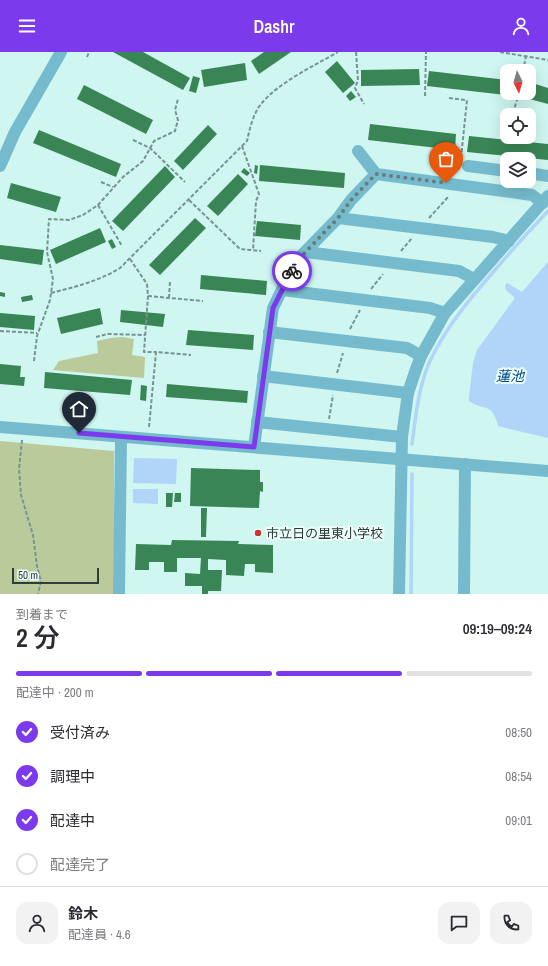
<!DOCTYPE html>
<html lang="ja">
<meta charset="utf-8">
<style>
body{margin:0;font-family:"Archivo Narrow","Noto Sans JP",sans-serif;background:#f2f2f3;color:#2b2b33;height:100vh;display:flex;flex-direction:column;font-size:15px;white-space:nowrap}
*{box-sizing:border-box;margin:0}
p{font-size:13px;color:#7c7c81}
.icon{flex:none;width:22px;height:22px;fill:none;stroke:currentColor;stroke-width:2;stroke-linecap:round;stroke-linejoin:round}
.map{position:relative;height:542px;overflow:hidden}
.panel{display:flex;flex-direction:column;background:#fff;flex:1}
.panel>*{flex:none}
.needle{width:26px;rotate:175deg}
.controls{position:absolute;left:500px;top:12px;display:grid;gap:8px}
.controls a{display:grid;place-items:center;width:36px;height:36px;border-radius:8px;background:#fff;box-shadow:0 4px 16px #0002;font-size:20px}
.scale{position:absolute;left:12px;bottom:10px;width:87px;box-sizing:border-box;padding-left:4px;border:2px solid #2d3d3a;border-top:0;font-size:11px;line-height:14px;white-space:nowrap;color:#2d3d3a;-webkit-text-stroke:3px #eefefb;paint-order:stroke}
.pin{position:absolute;display:grid;place-items:center;width:34px;height:34px;color:#fff;margin:-41px -17px;border-radius:50% 50% 50% 0;rotate:-45deg;box-shadow:0 0 4px #0007}
.pin .icon{rotate:45deg}
.courier{position:absolute;display:grid;place-items:center;width:40px;height:40px;margin:-20px;border:3px solid #7c3aed;border-radius:50%;background:#fff;color:#222;box-shadow:0 1px 5px #0007}
.head em{font-style:normal;font-weight:600}
.head div{display:flex;flex-direction:column-reverse}
.head{display:flex;align-items:center;justify-content:space-between;height:68px;padding:0 16px}
h1{font-size:26px;font-weight:600;line-height:30px}
.bar{display:grid;grid-template-columns:repeat(4,1fr);gap:6px 4px;align-content:center;height:48px;padding:0 16px}
.bar i{height:5px;border-radius:3px;background:#e1e1e2}
.bar .on{background:#7c3aed}
.bar p{grid-column:span 4}
.line{display:flex;align-items:center;gap:10px;padding:0 16px;border-top:1px solid #e1e1e2}
.line div{flex:1}
.round{display:grid;place-items:center;flex:none;width:42px;height:42px;border-radius:12px;background:#f2f2f3}
ol{padding:0 16px;list-style:none}
li{display:flex;align-items:center;gap:12px;height:44px}
li p{margin-inline-start:auto}
li .icon{padding:4px;border-radius:50%;background:#7c3aed;color:#fff;stroke-width:4}
li:last-child{color:#7c7c81}
li i{width:22px;height:22px;border:2px solid #e1e1e2;border-radius:50%}
header{display:flex;justify-content:space-between;align-items:center;height:52px;padding:0 16px;background:#7c3aed;color:#fff;font-size:18px;font-weight:600}
.map>svg:first-child{display:block}
</style>
<header><svg class="icon" aria-label="menu" viewBox="0 0 24 24"><path d="M4 6h16M4 12h16M4 18h16"/></svg>Dashr<svg class="icon" aria-label="person" viewBox="0 0 24 24"><circle cx="12" cy="8" r="4"/><path d="M4 21q1-7 8-7t8 7"/></svg></header>
<div class="map">
<svg width="548" height="542" viewBox="0 0 548 542">
<rect width="100%" height="100%" fill="#cff6f0"/>
<g fill="#bbca9a">
<polygon points="122,285 134,287 132,303 145,305 144,326 53,318 59,309 98,301 97,289 110,286"/>
<polygon points="0,389 114,399 114,542 0,542"/>
</g>
<g fill="#b0d5f9">
<path d="M 548,210 L 548,386 L 498,374 C 493,350 483,359 469,349 L 469,345 L 473,311 L 477,298 L 515,246 L 506,238 L 505,234 L 507,231 L 522,240 Z"/>
<polygon points="134,406 177,407 176,432 133,431"/>
<polygon points="133,437 158,437 158,452 133,451"/>
</g>
<g fill="none" stroke-linecap="round" stroke-linejoin="round">
<g stroke="#b0d5f9" stroke-width="3.5">
<path d="M 412,392 C 416,362 419,328 434,301 C 450,270 473,243 495,218 C 512,198 530,178 548,159"/>
<polyline points="411,542 412,422"/>
</g>
</g>
<g fill="#3a8555">
<polygon points="113,0 143,0 190,26 183,38"/>
<polygon points="264,0 291,0 259,22 251,9"/>
<polygon points="337,9 355,31 343,41 325,20"/>
<polygon points="245,11 247,28 204,35 201,18"/>
<polygon points="419,17 420,33 361,34 361,18"/>
<polygon points="429,19 507,28 507,41 514,41 514,44 427,34"/>
<polygon points="193,24 200,26 196,41 189,39"/>
<polygon points="529,30 548,36 548,52 522,45 523,41 529,41"/>
<polygon points="84,33 153,68 146,82 77,47"/>
<polygon points="351,39 356,45 350,49 346,44"/>
<polygon points="370,72 456,82 455,98 368,88"/>
<polygon points="208,73 217,82 183,118 174,109"/>
<polygon points="39,78 121,112 116,125 33,91"/>
<polygon points="469,84 548,92 548,108 467,100"/>
<polygon points="255,113 258,114 257,122 254,121"/>
<polygon points="260,113 345,121 344,136 259,129"/>
<polygon points="165,114 175,125 123,179 112,169"/>
<polygon points="244,116 250,121 247,124 241,120"/>
<polygon points="238,122 248,132 218,164 207,154"/>
<polygon points="11,131 61,145 56,160 7,146"/>
<polygon points="195,166 206,176 160,223 149,213"/>
<polygon points="257,169 301,173 300,188 255,184"/>
<polygon points="100,176 106,190 56,212 50,198"/>
<polygon points="112,187 116,195 112,197 108,189"/>
<polygon points="0,193 44,198 42,213 0,207"/>
<polygon points="201,223 267,229 266,243 200,237"/>
<polygon points="0,240 5,241 5,245 0,244"/>
<polygon points="32,243 33,248 22,250 21,245"/>
<polygon points="100,256 103,272 61,282 57,266"/>
<polygon points="121,258 165,262 163,275 120,270"/>
<polygon points="0,261 35,264 34,278 0,275"/>
<polygon points="188,278 254,283 253,298 186,293"/>
<polygon points="0,312 21,314 20,325 25,325 24,334 0,332"/>
<polygon points="45,320 132,328 130,343 44,336"/>
<polygon points="167,332 248,339 247,351 166,345"/>
<polygon points="141,333 147,334 146,349 140,348"/>
<polygon points="191,416 260,418 260,430 263,430 263,440 260,439 259,456 190,454"/>
<polygon points="166,441 173,441 172,455 166,455"/>
<polygon points="175,441 181,441 181,450 174,450"/>
<polygon points="201,456 207,456 206,485 201,485"/>
<polygon points="172,488 239,489 238,492 273,493 273,521 255,520 255,512 245,512 244,524 226,523 226,508 208,507 208,518 222,518 221,539 208,539 208,542 202,542 202,534 185,534 185,521 200,522 201,506 177,506 177,520 164,520 164,510 149,510 149,518 135,518 136,492 171,493"/>
</g>
<g fill="none" stroke-linecap="round" stroke-linejoin="round">
<g stroke="#79948f" stroke-width="2" stroke-dasharray="4 2" stroke-linecap="butt">
<polyline points="356,0 358,28 355,36 364,52"/>
<polyline points="500,0 548,8"/>
<polyline points="87,5 89,0"/>
<polyline points="523,19 526,4"/>
<polyline points="425,44 426,0"/>
<polyline points="449,46 465,48"/>
<polyline points="513,61 519,41"/>
<polyline points="133,88 150,96 185,130"/>
<polyline points="242,94 259,142 256,149 253,198"/>
<polyline points="461,106 467,48"/>
<polyline points="101,130 113,135"/>
<polyline points="189,148 240,197 261,199"/>
<polyline points="98,153 122,194"/>
<polyline points="429,166 449,144"/>
<polyline points="401,199 412,186"/>
<polyline points="130,207 147,232 148,244 144,300 156,300"/>
<polyline points="371,237 383,222"/>
<path d="M 51,241 C 75,235 99,229 120,216 L 247,89 C 249,80 251,71 255,62 C 266,36 314,14 338,0"/>
<polyline points="148,244 203,249"/>
<polyline points="169,246 170,228"/>
<polyline points="350,277 360,258"/>
<polyline points="0,279 37,281"/>
<polyline points="96,285 107,282 145,283"/>
<polyline points="34,309 37,284 50,248 53,227 47,200 49,167 69,168 83,163 98,153 123,125 143,109 154,89 175,79 178,68 175,58 178,47"/>
<polyline points="337,321 343,301"/>
<polyline points="329,367 333,343"/>
<polyline points="149,375 156,300 191,303"/>
<polyline points="22,388 19,417 21,443 33,483 37,514 41,529 38,542"/>
</g>
<g stroke="#76bbcd" stroke-width="12">
<polyline points="358,99 376,122 532,143 543,151"/>
<polyline points="0,114 15,80 61,0"/>
<polyline points="468,114 507,119"/>
<polyline points="529,121 548,124"/>
<polyline points="338,166 493,185 509,189"/>
<polyline points="306,200 459,219 474,227"/>
<polyline points="282,238 430,256 445,261"/>
<polyline points="269,280 407,296 421,304"/>
<polyline points="263,324 408,341"/>
<polyline points="257,370 402,385"/>
<polyline points="0,375 548,419"/>
<polyline points="254,395 273,256 287,227 298,207 338,166 351,148 376,122"/>
<polyline points="119,542 121,385"/>
<polyline points="399,542 402,385 408,341 416,317 421,304 445,261 548,144"/>
<polyline points="464,542 465,412"/>
</g>
</g>
<g fill="none" stroke-linecap="round" stroke-linejoin="round">
<polyline stroke="#667e7a" stroke-width="4" stroke-dasharray="0 7.2" points="292,219 298,208 338,166 351,148 376,122 446,131"/>
<polyline stroke="#7c3aed" stroke-width="5" points="79,381 254,395 273,256 292,219"/>
</g>
<circle fill="#c4362e" stroke="#eefefb" stroke-width="1.5" cx="258" cy="481" r="4"/>
<g text-anchor="middle" stroke-width="4" stroke-linejoin="round" paint-order="stroke">
<g font-size="13" fill="#2d3d3a" stroke="#eefefb" text-anchor="start">
<text x="266" y="486">市立日の里東小学校</text>
</g>
<g font-size="14" font-style="italic" fill="#014e82" stroke="#eefefb">
<text x="510" y="329">蓮池</text>
</g>
</g>
</svg>
<div class="controls">
<a><svg class="needle" viewBox="-14 -14 28 28"><path d="M0-13l5 13h-10z" fill="#e53935"/><path d="M0 13l5-13h-10z" fill="#7c7c81"/></svg></a>
<a><svg class="icon" aria-label="locate" viewBox="0 0 24 24"><circle cx="12" cy="12" r="6"/><path d="M12 2v4M12 18v4M2 12h4M18 12h4"/></svg></a>
<a><svg class="icon" aria-label="layers" viewBox="0 0 24 24"><path d="M12 4l9 5-9 5-9-5zM3 14l9 5 9-5"/></svg></a>
</div>
<div class="scale">50 m</div>
<div class="pin" style="left:446px;top:131px;background:#ea580c"><svg class="icon" aria-label="bag" viewBox="0 0 24 24"><path d="M5 8h14l-1 12H6zM9 8a3 3 0 0 1 6 0"/></svg></div>
<div class="pin" style="left:79px;top:381px;background:#1f2937"><svg class="icon" aria-label="home" viewBox="0 0 24 24"><path d="M3 11l9-7 9 7M6 9v11h12V9"/></svg></div>
<div class="courier" style="left:292px;top:219px"><svg class="icon" aria-label="bike" viewBox="0 0 24 24"><circle cx="6" cy="16" r="4"/><circle cx="18" cy="16" r="4"/><path d="M6 16l4-8h5l3 8M10 8l3 8H6M13 5h3"/></svg></div>
</div>
<section class="panel">
<div class="head"><div><h1>2 分</h1><p>到着まで</p></div><em>09:19–09:24</em></div>
<div class="bar"><i class="on"></i><i class="on"></i><i class="on"></i><i></i><p>配達中 · 200 m</p></div>
<ol>
<li><svg class="icon" aria-label="check" viewBox="0 0 24 24"><path d="M5 12l5 5 9-10"/></svg>受付済み<p>08:50</p></li>
<li><svg class="icon" aria-label="check" viewBox="0 0 24 24"><path d="M5 12l5 5 9-10"/></svg>調理中<p>08:54</p></li>
<li><svg class="icon" aria-label="check" viewBox="0 0 24 24"><path d="M5 12l5 5 9-10"/></svg>配達中<p>09:01</p></li>
<li><i></i>配達完了</li>
</ol>
<div class="line" style="height:72px"><a class="round"><svg class="icon" aria-label="person" viewBox="0 0 24 24"><circle cx="12" cy="8" r="4"/><path d="M4 21q1-7 8-7t8 7"/></svg></a><div><b>鈴木</b><p>配達員 · 4.6</p></div><a class="round"><svg class="icon" aria-label="chat" viewBox="0 0 24 24"><path d="M4 5h16v11H9l-5 4z"/></svg></a><a class="round"><svg class="icon" aria-label="phone" viewBox="0 0 24 24"><path d="M5 4h4l2 5-3 2q2 4 5 5l2-3 5 2v4C11 20 4 13 5 4z"/></svg></a></div>
</section>
